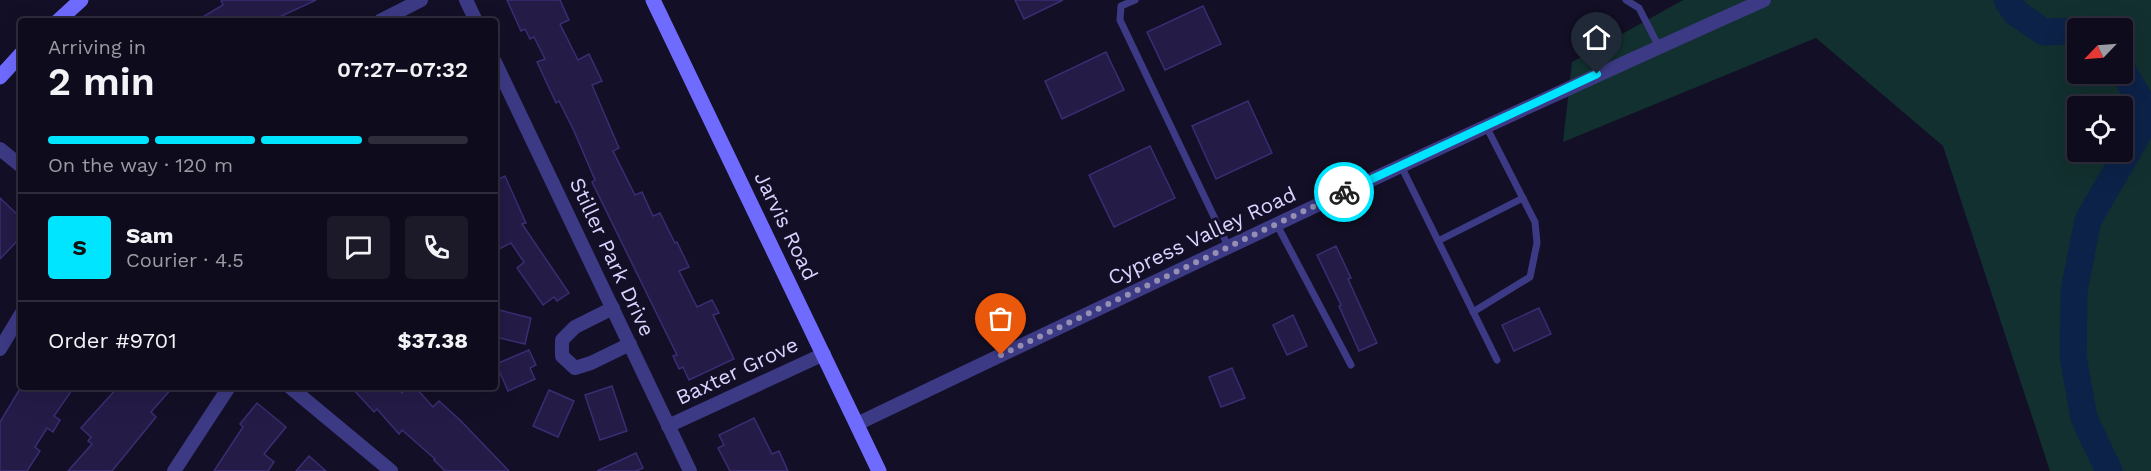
<!DOCTYPE html>
<meta charset="utf-8">
<style>
body{margin:0;font-family:"Work Sans",sans-serif;background:#1c1929;color:#f1f3f6;height:100vh;display:flex;flex-direction:column;font-size:22px;white-space:nowrap}
*{box-sizing:border-box;margin:0}
p{font-size:20px;color:#9b9ba3}
.icon{flex:none;width:33px;height:33px;fill:none;stroke:currentColor;stroke-width:2;stroke-linecap:round;stroke-linejoin:round}
.map{position:relative;flex:1;overflow:hidden}
.panel{position:absolute;left:18px;top:18px;width:480px;height:372px;display:flex;flex-direction:column;background:#0e0b1c;border-radius:6px;box-shadow:0 6px 24px #0002,0 0 0 2px #2e2b3b}
.panel>*{flex:none}
.needle{width:39px;rotate:245deg}
.tools{position:absolute;left:2067px;top:18px;display:grid;gap:12px}
.tools a{display:grid;place-items:center;width:66px;height:66px;border-radius:6px;background:#0e0b1c;box-shadow:0 6px 24px #0002,0 0 0 2px #2e2b3b;font-size:30px}
.pin{position:absolute;display:grid;place-items:center;width:51px;height:51px;color:#fff;margin:-62px -26px;border-radius:50% 50% 50% 0;rotate:-45deg;box-shadow:0 0 6px #0007}
.pin .icon{rotate:45deg}
.courier{position:absolute;display:grid;place-items:center;width:60px;height:60px;margin:-30px;border:4px solid #00e5ff;border-radius:50%;background:#fff;color:#222;box-shadow:0 2px 8px #0007}
.overview em{font-style:normal;font-weight:600}
.overview div{display:flex;flex-direction:column-reverse}
.overview{display:flex;align-items:center;justify-content:space-between;height:102px;padding:0 30px}
h1{font-size:39px;font-weight:600;line-height:45px}
.bar{display:grid;grid-template-columns:repeat(4,1fr);gap:9px 6px;align-content:center;height:72px;padding:0 30px}
.bar i{height:8px;border-radius:4px;background:#2e2b3b}
.bar .on{background:#00e5ff}
.bar p{grid-column:span 4}
.line{display:flex;align-items:center;gap:15px;padding:0 30px;border-top:2px solid #2e2b3b}
.line div{flex:1}
.round{display:grid;place-items:center;flex:none;width:63px;height:63px;border-radius:6px;background:#1c1929}
.map>svg:first-child{display:block}
</style>
<div class="map">
<svg width="2151" height="471" viewBox="0 0 2151 471">
<rect width="100%" height="100%" fill="#130f26"/>
<path fill="#12302f" fill-rule="evenodd" d="M 1683,0 L 2151,0 L 2151,471 L 2050,471 L 1943,146 L 1816,38 L 1563,142 L 1572,62 ZM 2078,28 L 2122,28 L 2122,74 L 2078,74 ZM 2078,106 L 2122,106 L 2122,152 L 2078,152 Z"/>
<g fill="none" stroke-linecap="round" stroke-linejoin="round">
<g stroke="#0c2248" stroke-width="27">
<polyline points="2007,0 2016,13 2044,32 2078,31"/>
<polyline points="2109,471 2084,418 2073,356 2074,291 2088,220 2138,134 2140,100 2122,69"/>
</g>
</g>
<g fill="#241b47" stroke="#3b2d73" stroke-width="1.5">
<polygon points="221,0 316,0 271,21 196,21 223,5"/>
<polygon points="507,0 560,0 569,20 560,24 578,60 589,54 602,81 592,85 619,148 613,151 635,195 642,192 653,216 660,213 675,243 677,242 689,267 679,271 697,307 712,300 719,313 713,315 734,359 689,380 683,367 679,369 673,356 677,355 592,182 595,180 574,131 559,101 556,103 537,62 545,59 534,37 530,39 525,29 521,31"/>
<polygon points="1015,0 1063,0 1024,19"/>
<polygon points="1203,6 1221,44 1165,70 1147,32"/>
<polygon points="1106,52 1124,90 1062,119 1045,81"/>
<polygon points="1248,101 1272,153 1216,179 1192,126"/>
<polygon points="1150,146 1175,198 1114,227 1089,175"/>
<polygon points="505,176 526,223 522,224 569,293 557,301 554,297 543,305 517,268 524,262 511,243 495,251 495,181"/>
<polygon points="0,198 21,218 21,237 0,259"/>
<polygon points="1336,246 1351,278 1348,279 1377,343 1359,351 1339,306 1341,305 1317,255"/>
<polygon points="1539,308 1551,334 1514,351 1502,325"/>
<polygon points="495,309 531,318 525,344 495,337"/>
<polygon points="1293,315 1307,346 1287,355 1273,325"/>
<polygon points="529,350 536,365 530,368 535,379 508,391 496,364"/>
<polygon points="1232,368 1245,398 1221,407 1209,377"/>
<polygon points="612,386 627,431 600,440 585,395"/>
<polygon points="21,387 74,387 54,416 60,420 53,432 47,428 35,447 40,451 27,471 0,471 0,422"/>
<polygon points="118,387 173,387 151,412 156,417 112,471 68,471 92,444 88,441 91,437 81,428"/>
<polygon points="351,387 397,387 402,393 408,387 415,387 433,407 439,401 460,420 509,471 445,471 434,460 435,459 402,430 399,434 377,409 374,412"/>
<polygon points="549,390 574,401 558,437 533,426"/>
<polygon points="257,403 286,427 264,454 274,462 268,471 214,471 243,427 240,424"/>
<polygon points="754,418 772,454 779,451 788,471 730,471 718,448 724,445 719,435"/>
<polygon points="636,453 643,468 636,471 597,471"/>
<polygon points="309,456 326,471 296,471"/>
</g>
<g fill="none" stroke-linecap="round" stroke-linejoin="round">
<g stroke="#3d3a85" stroke-width="7">
<polyline points="1135,0 1121,6 1120,20 1228,246"/>
<polyline points="1626,0 1639,8 1659,47"/>
<polyline points="1401,166 1497,360"/>
<polyline points="1276,223 1351,365"/>
<polyline points="1438,241 1523,198"/>
<polyline points="1473,312 1530,277 1537,243 1535,222 1486,126"/>
</g>
<g stroke="#3d3a85" stroke-width="14">
<polyline points="466,0 476,21"/>
<polyline points="380,21 421,0"/>
<polyline points="495,62 690,471"/>
<polyline points="0,149 21,166"/>
<polyline points="613,308 575,327 562,340 562,356 575,368 591,363 630,344"/>
<polyline points="0,349 21,314"/>
<polyline points="290,387 391,471"/>
<path d="M 857,424 C 1158,280 1459,136 1764,0"/>
<polyline points="668,426 824,354"/>
<polyline points="174,471 229,387"/>
</g>
<g stroke="#6f6bff" stroke-width="15">
<polyline points="653,0 879,471"/>
<polyline points="58,21 81,0"/>
<polyline points="0,77 21,54"/>
</g>
</g>
<g fill="none" stroke-linecap="round" stroke-linejoin="round">
<polyline stroke="#948fb3" stroke-width="6" stroke-dasharray="0 10.8" points="1001,355 1344,192"/>
<polyline stroke="#00e5ff" stroke-width="8" points="1344,192 1597,74"/>
</g>
<g text-anchor="middle" stroke-width="6" stroke-linejoin="round" paint-order="stroke">
<g font-size="21" fill="#d9d4ff" stroke="#130f26">
<text transform="translate(786 226) rotate(64)" y="7">Jarvis Road</text>
<text transform="translate(1202 236) rotate(-25)" y="7">Cypress Valley Road</text>
<text transform="translate(612 257) rotate(65)" y="7">Stiller Park Drive</text>
<text transform="translate(737 371) rotate(-25)" y="7">Baxter Grove</text>
</g>
</g>
</svg>
<div class="tools">
<a><svg class="needle" viewBox="-14 -14 28 28"><path d="M0-13l5 13h-10z" fill="#e53935"/><path d="M0 13l5-13h-10z" fill="#9b9ba3"/></svg></a>
<a><svg class="icon" aria-label="locate" viewBox="0 0 24 24"><circle cx="12" cy="12" r="6"/><path d="M12 2v4M12 18v4M2 12h4M18 12h4"/></svg></a>
</div>
<div class="pin" style="left:1001px;top:355px;background:#ea580c"><svg class="icon" aria-label="bag" viewBox="0 0 24 24"><path d="M5 8h14l-1 12H6zM9 8a3 3 0 0 1 6 0"/></svg></div>
<div class="pin" style="left:1597px;top:74px;background:#1f2937"><svg class="icon" aria-label="home" viewBox="0 0 24 24"><path d="M3 11l9-7 9 7M6 9v11h12V9"/></svg></div>
<div class="courier" style="left:1344px;top:192px"><svg class="icon" aria-label="bike" viewBox="0 0 24 24"><circle cx="6" cy="16" r="4"/><circle cx="18" cy="16" r="4"/><path d="M6 16l4-8h5l3 8M10 8l3 8H6M13 5h3"/></svg></div>
<section class="panel">
<div class="overview"><div><h1>2 min</h1><p>Arriving in</p></div><em>07:27–07:32</em></div>
<div class="bar"><i class="on"></i><i class="on"></i><i class="on"></i><i></i><p>On the way · 120 m</p></div>
<div class="line" style="height:108px"><b class="round" style="background:#00e5ff;color:#111">S</b><div><b>Sam</b><p>Courier · 4.5</p></div><a class="round"><svg class="icon" aria-label="chat" viewBox="0 0 24 24"><path d="M4 5h16v11H9l-5 4z"/></svg></a><a class="round"><svg class="icon" aria-label="phone" viewBox="0 0 24 24"><path d="M5 4h4l2 5-3 2q2 4 5 5l2-3 5 2v4C11 20 4 13 5 4z"/></svg></a></div>
<div class="line" style="height:78px"><div>Order #9701</div><b>$37.38</b></div>
</section>
</div>
